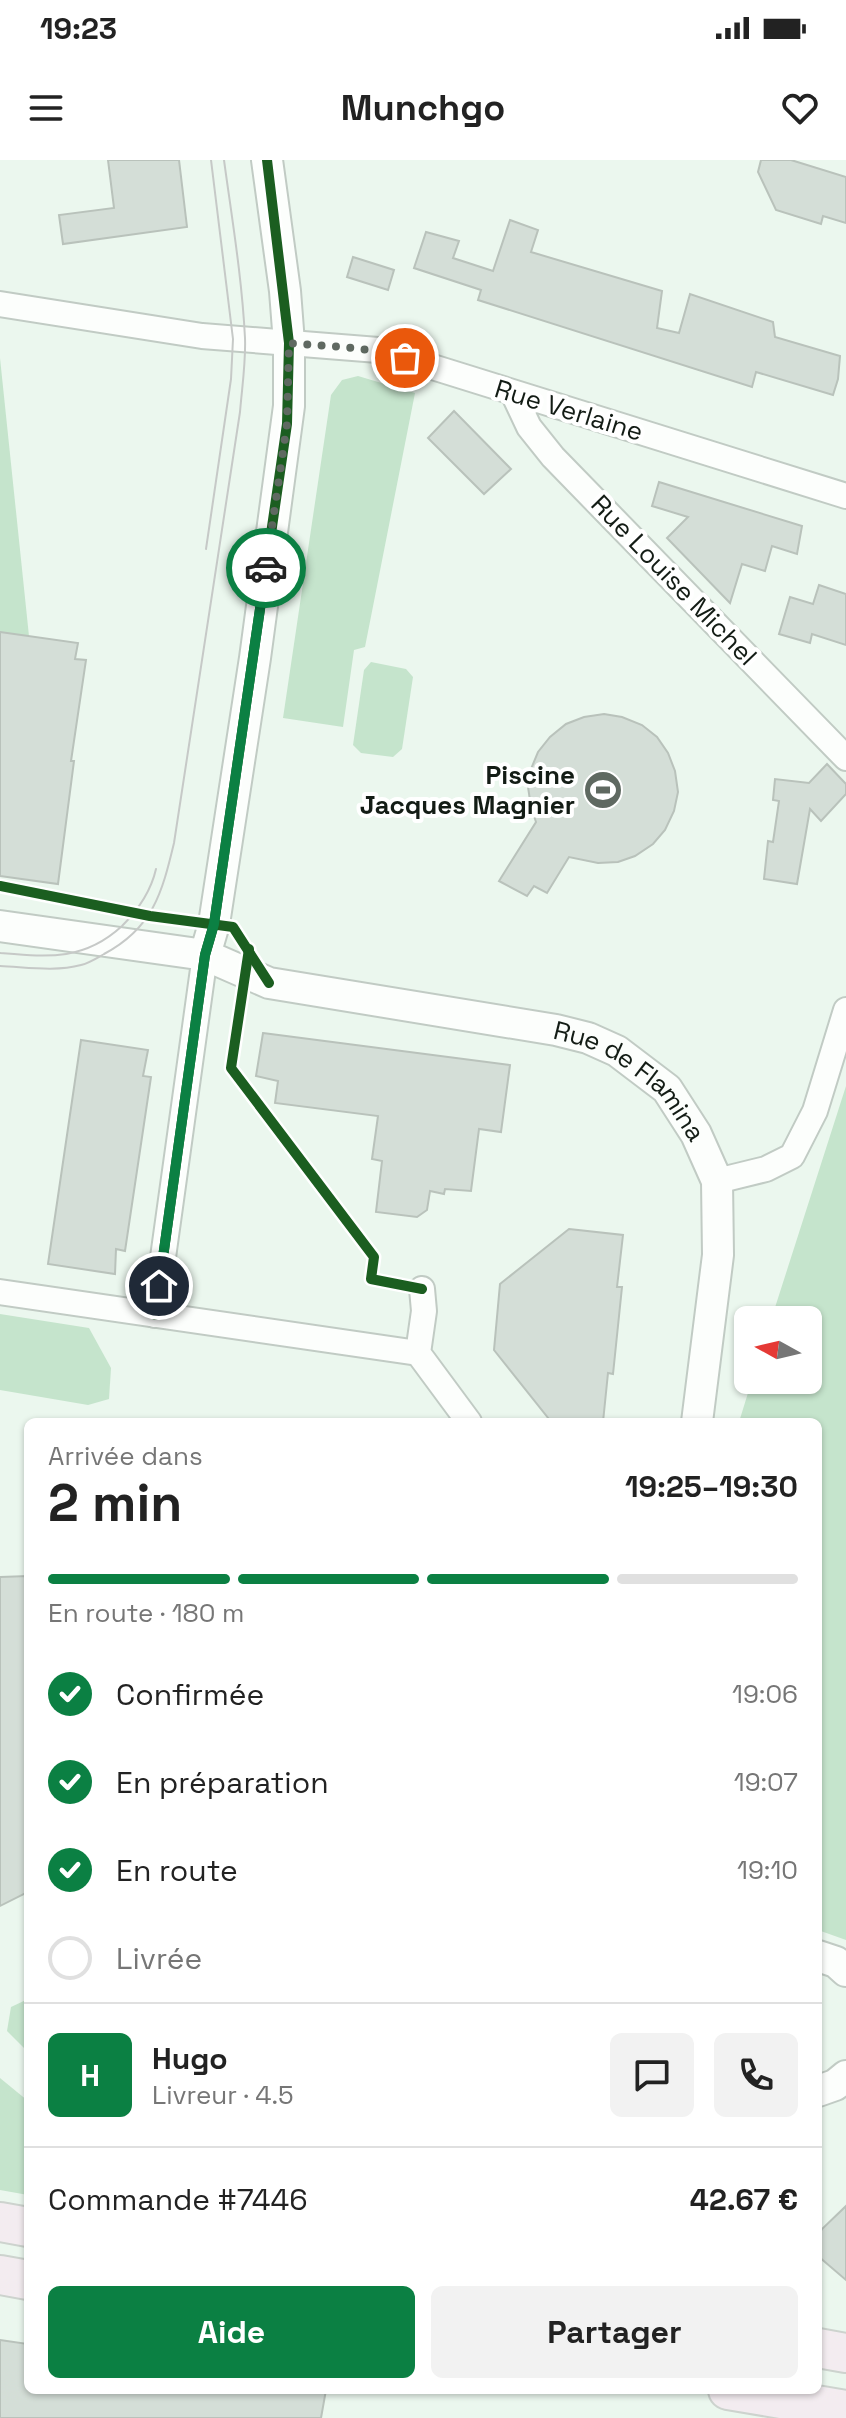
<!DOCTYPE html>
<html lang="fr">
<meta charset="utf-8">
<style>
body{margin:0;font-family:"Space Grotesk",sans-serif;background:#f2f2f2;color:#222;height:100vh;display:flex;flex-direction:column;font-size:30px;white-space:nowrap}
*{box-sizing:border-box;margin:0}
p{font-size:26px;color:#767676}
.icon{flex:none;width:44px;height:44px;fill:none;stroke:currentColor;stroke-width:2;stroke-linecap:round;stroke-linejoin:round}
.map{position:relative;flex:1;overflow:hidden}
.drawer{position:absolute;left:24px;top:1258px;width:798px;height:976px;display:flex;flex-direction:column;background:#fff;border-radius:12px;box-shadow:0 2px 6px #0004}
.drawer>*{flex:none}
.needle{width:52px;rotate:278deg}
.fabs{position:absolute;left:734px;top:1146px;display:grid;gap:16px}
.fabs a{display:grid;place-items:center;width:88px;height:88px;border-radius:12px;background:#fff;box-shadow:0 2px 6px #0004;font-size:40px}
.pin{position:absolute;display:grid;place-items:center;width:68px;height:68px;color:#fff;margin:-34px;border:4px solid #fff;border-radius:50%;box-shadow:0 2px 8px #0007}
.courier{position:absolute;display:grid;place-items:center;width:80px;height:80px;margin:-40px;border:6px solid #0b8043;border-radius:50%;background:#fff;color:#222;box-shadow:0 2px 10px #0007}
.overview em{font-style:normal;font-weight:800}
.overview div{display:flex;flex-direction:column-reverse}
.overview{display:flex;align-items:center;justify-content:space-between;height:136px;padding:0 24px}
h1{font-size:52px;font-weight:800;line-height:60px}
.bar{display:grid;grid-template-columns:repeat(4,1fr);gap:12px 8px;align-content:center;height:96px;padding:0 24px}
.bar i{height:10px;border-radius:6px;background:#e0e0e0}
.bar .current{background:#0b8043}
.bar p{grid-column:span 4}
.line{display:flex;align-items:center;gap:20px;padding:0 24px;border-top:2px solid #e0e0e0}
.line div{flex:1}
.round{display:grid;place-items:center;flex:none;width:84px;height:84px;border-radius:12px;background:#f2f2f2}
ol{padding:0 24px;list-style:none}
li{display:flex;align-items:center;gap:24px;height:88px}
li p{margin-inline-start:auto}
li .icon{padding:8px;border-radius:50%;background:#0b8043;color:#fff;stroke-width:4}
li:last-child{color:#767676}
li i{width:44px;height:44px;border:4px solid #e0e0e0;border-radius:50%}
.cta{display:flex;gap:16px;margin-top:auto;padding:16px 24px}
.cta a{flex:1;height:92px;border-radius:12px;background:#0b8043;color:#fff;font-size:32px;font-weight:800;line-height:92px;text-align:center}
.cta a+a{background:#f2f2f2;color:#222}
.status{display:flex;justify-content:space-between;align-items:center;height:56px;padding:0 40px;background:#fff;direction:ltr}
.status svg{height:22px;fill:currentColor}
header{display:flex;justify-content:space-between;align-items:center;height:104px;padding:0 24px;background:#fff;font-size:36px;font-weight:800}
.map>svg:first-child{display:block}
</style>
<div class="status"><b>19:23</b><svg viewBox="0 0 49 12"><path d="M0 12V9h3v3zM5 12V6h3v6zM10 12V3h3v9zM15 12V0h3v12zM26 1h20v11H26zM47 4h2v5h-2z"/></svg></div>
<header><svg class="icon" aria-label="menu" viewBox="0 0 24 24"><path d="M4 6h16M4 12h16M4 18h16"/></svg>Munchgo<svg class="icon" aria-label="heart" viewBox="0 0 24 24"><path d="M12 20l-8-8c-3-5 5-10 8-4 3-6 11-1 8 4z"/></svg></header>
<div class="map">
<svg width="846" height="2258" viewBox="0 0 846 2258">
<rect width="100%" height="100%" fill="#ebf7ee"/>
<g fill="#c5e4cc">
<polygon points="0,198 29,476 0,472"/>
<polygon points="358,216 415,233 365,487 354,490 343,567 283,558 331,235 342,220"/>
<polygon points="371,502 406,509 413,517 402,589 393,597 361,593 353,585 364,510"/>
<polygon points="846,926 846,1780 818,1770 818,1262 739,1262 752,1220 808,1220 808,1160 771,1160"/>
<polygon points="0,1154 89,1168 111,1208 109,1239 88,1245 0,1230"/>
<polygon points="28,1839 28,1892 7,1871 11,1847"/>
<polygon points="0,1918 28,1941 28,2035 0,2030"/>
</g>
<g fill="#d4ded7" stroke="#b9c2bb" stroke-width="2">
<polygon points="108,0 179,0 187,67 63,84 59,55 114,48"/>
<polygon points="761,0 791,0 846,17 846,63 823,56 821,64 776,50 758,12"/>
<polygon points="510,60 538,70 531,92 662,131 657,168 679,173 690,134 773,162 775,177 840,196 838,219 833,235 756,212 752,227 478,140 481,130 414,108 426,72 459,81 453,98 493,111"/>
<polygon points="353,97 394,110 388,130 347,117"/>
<polygon points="454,251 511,309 484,334 428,278"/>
<polygon points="659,322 802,366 797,394 772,386 765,411 742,404 730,443 667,378 688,357 652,346"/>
<polygon points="819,425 846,434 846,485 812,474 810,483 779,474 790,437 813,444"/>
<polygon points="0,472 78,483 75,499 86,500 71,601 74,601 58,724 0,716"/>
<polygon points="604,554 622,557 642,565 657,577 668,593 675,611 678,632 674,651 665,670 653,684 635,696 618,702 598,703 569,697 547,733 534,726 527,736 499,721 536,662 531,647 528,627 531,609 538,592 550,577 566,564 584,557"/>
<polygon points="827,604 846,624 846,634 821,661 810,649 797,724 764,719 768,681 773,682 779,641 773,640 775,619 809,623"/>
<polygon points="263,873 510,905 501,972 479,969 471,1031 445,1029 444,1034 430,1031 427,1050 417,1057 376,1052 382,1001 372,999 378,956 275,943 278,921 256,916"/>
<polygon points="81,880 148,890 143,916 151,917 125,1091 116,1089 115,1114 48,1104"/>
<polygon points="569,1069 623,1075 617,1127 622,1127 613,1214 608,1213 603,1262 549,1259 494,1190 500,1124"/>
<polygon points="28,1416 28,1732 0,1746 0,1417"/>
<polygon points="846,2046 846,2120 818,2096 818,2076 822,2069"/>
<polygon points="0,2180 28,2184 28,2230 326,2230 321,2258 0,2258"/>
</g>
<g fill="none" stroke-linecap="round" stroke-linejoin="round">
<g stroke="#c1cbc4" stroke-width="28">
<g id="minor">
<polyline points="0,144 202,176 378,190 846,336"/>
<polyline points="513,233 529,267 553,297 846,598"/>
<polyline points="717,1021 766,1009 792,996 815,951 846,850"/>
<polyline points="422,1129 424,1151 418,1193 469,1262"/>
<polyline points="0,1132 418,1193"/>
<polyline points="155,1155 205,795"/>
</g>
</g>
<g stroke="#c1cbc4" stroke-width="34">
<g id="tertiary">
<path id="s1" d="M 0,766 L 205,795 L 269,823 L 556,870 L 588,878 L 617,891 L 667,929 L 696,974 L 717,1021 L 718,1095 L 697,1262"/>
<polyline points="205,795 214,764 255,498 289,246 289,183 285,131 267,0"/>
<polyline points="818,1796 836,1802 846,1811"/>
<polyline points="818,1931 835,1925 846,1916"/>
</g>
</g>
<g stroke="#cdd3ce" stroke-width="42">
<g id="primary">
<polyline points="0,2062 28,2067"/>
<polyline points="0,2115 28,2120"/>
<polyline points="818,2188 846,2193"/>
<polyline points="728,2230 846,2250"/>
</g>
</g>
<use href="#minor" stroke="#fcfefc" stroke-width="24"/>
<use href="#tertiary" stroke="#fcfefc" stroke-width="30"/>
<use href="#primary" stroke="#f3ecf0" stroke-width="38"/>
<g stroke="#c6c9c7" stroke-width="2">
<polyline points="206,389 231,219 233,179 211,0"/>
<path d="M 0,793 C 48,797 84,801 122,766 C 138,750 151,731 156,709"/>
<path d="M 0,806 C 26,807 55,812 81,805 C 89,803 97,798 104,794 C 153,768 162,733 174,683 L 240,252 C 242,227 246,202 245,178 C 242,118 232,59 224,0"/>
</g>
<g stroke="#fff" stroke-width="15">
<g id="cycleway">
<polyline points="0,726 150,756 233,767 269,823"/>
<polyline points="249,789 231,908 374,1097 371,1119 422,1129"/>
<polyline points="155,1155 205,795 214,764 287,264 289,183 267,0"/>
</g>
</g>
<use href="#cycleway" stroke="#1b5e20" stroke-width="10"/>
</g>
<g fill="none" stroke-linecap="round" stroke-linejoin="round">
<path stroke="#5f6961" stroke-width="8" stroke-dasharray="0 14.4" d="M 266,408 L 287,264 L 289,183 C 329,187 366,186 405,198"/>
<polyline stroke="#0b8043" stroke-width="10" points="159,1126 205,795 214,764 266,408"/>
</g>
<defs>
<g id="stadium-disc" transform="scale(2)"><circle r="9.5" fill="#5f6961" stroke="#fff"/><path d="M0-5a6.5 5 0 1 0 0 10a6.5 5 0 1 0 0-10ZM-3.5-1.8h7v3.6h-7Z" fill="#fff"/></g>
</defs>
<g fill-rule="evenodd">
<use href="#stadium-disc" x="603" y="630"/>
</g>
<g text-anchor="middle" stroke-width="8" stroke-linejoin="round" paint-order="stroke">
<g font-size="26" fill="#131c15" stroke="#fff">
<text transform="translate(569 250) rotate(17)" y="9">Rue Verlaine</text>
<text transform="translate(674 420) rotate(46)" y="9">Rue Louise Michel</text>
<text dy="9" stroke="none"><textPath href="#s1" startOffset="660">Rue de Flamina</textPath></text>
</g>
<g font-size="26" font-weight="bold" fill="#131c15" stroke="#fff" text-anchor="end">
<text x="575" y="624">Piscine<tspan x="575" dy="30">Jacques Magnier</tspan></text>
</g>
</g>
</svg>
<div class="fabs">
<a><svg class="needle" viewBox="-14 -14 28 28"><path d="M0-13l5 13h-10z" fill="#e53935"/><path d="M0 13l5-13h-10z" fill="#767676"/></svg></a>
</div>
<div class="pin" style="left:405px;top:198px;background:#ea580c"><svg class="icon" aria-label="bag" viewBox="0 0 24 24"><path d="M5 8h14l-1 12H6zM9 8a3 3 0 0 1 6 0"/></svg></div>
<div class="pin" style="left:159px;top:1126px;background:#1f2937"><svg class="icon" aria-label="home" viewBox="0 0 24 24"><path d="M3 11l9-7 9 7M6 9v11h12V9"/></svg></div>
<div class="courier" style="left:266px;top:408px"><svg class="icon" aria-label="car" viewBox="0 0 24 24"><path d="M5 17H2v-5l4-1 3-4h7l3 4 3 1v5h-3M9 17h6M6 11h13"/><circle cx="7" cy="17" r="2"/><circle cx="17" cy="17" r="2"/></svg></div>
<section class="drawer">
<div class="overview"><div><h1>2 min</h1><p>Arrivée dans</p></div><em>19:25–19:30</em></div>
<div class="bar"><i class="current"></i><i class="current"></i><i class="current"></i><i></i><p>En route · 180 m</p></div>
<ol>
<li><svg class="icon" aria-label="check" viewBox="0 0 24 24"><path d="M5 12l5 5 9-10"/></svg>Confirmée<p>19:06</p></li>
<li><svg class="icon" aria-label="check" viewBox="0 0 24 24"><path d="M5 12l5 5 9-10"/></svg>En préparation<p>19:07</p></li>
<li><svg class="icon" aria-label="check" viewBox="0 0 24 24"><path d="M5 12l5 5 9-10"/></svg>En route<p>19:10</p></li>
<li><i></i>Livrée</li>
</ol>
<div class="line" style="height:144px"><b class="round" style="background:#0b8043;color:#fff">H</b><div><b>Hugo</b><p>Livreur · 4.5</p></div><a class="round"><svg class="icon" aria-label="chat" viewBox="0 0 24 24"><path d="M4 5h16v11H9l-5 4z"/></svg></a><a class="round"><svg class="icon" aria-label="phone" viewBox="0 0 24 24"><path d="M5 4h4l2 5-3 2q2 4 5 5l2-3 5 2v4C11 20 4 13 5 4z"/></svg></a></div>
<div class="line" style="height:104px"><div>Commande #7446</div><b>42.67 €</b></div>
<div class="cta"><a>Aide</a><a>Partager</a></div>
</section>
</div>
